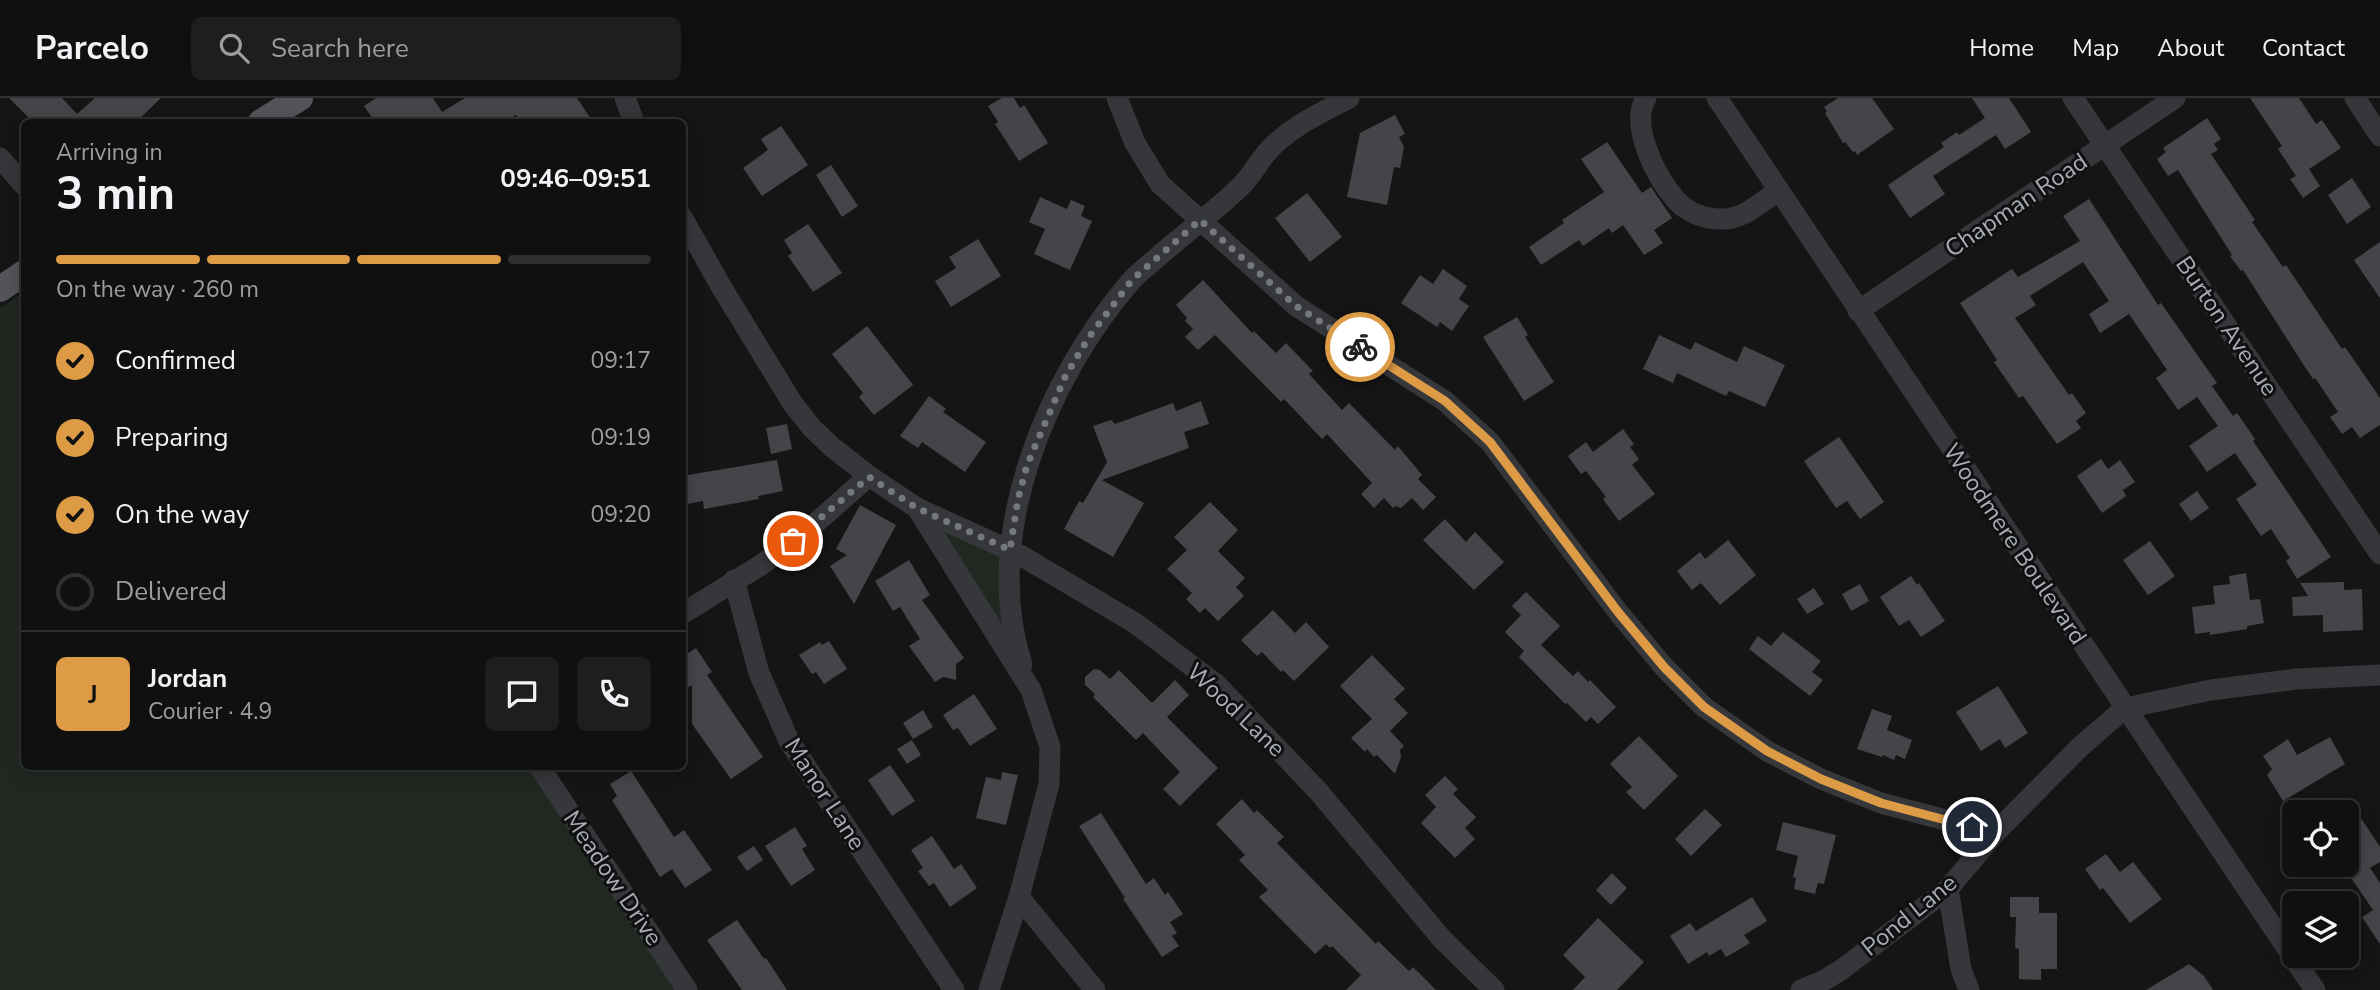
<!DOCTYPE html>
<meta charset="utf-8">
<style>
body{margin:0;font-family:"Nunito Sans",sans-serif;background:#1e1e1e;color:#f1f3f6;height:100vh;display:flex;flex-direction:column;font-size:26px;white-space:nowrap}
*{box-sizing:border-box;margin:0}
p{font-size:23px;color:#9c9d9f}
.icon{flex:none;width:38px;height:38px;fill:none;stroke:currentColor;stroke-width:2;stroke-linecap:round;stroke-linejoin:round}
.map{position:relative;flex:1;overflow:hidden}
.side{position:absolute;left:21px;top:21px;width:665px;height:651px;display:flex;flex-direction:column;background:#101010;border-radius:10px;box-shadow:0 4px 18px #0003,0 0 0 2px #303030}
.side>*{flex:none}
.fabs{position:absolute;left:2282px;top:702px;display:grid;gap:14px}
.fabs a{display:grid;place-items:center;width:77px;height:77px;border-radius:10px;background:#101010;box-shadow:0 4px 18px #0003,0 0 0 2px #303030;font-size:35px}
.pin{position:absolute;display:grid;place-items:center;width:60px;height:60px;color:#fff;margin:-30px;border:4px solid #fff;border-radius:50%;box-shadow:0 2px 7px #0007}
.courier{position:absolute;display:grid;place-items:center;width:70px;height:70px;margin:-35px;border:5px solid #dd9b45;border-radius:50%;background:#fff;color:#222;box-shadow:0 2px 9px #0007}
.headline em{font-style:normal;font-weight:700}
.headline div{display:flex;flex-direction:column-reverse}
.headline{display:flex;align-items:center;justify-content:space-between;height:119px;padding:0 35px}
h1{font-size:46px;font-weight:700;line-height:52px}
.bar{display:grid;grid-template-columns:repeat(4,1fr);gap:10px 7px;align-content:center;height:84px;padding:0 35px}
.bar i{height:9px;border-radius:5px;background:#303030}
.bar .on{background:#dd9b45}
.bar p{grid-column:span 4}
.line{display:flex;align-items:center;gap:18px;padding:0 35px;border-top:2px solid #303030}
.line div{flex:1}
.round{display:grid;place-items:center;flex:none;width:74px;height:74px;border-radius:10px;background:#1e1e1e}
ol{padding:0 35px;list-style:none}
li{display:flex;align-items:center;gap:21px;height:77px}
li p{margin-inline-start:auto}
li .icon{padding:7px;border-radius:50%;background:#dd9b45;color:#111;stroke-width:4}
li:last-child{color:#9c9d9f}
li i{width:38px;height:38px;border:4px solid #303030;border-radius:50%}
header{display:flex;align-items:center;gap:42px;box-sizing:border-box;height:98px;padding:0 35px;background:#101010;border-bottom:2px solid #303030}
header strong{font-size:33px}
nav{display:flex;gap:38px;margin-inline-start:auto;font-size:24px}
.search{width:490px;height:63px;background:#1e1e1e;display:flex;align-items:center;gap:18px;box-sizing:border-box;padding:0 24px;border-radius:10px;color:#9c9d9f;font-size:26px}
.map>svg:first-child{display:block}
</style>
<header>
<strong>Parcelo</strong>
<div class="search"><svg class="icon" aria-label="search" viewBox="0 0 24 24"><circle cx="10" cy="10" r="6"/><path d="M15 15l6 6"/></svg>Search here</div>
<nav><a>Home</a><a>Map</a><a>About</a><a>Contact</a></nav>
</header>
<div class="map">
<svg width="2380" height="892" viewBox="0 0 2380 892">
<rect width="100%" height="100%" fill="#151516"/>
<g fill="#212821">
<polygon points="24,194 24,668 527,669 683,892 0,892 0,210"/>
<polygon points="927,418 1005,454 1011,551"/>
</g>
<g fill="#444549">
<polygon points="9,0 62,0 77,16 95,0 161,0 136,24 33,24"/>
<polygon points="376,0 433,0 442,14 465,0 577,0 593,24 521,24 516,17 504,24 375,24 364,8"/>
<polygon points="1002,0 1014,0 1020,10 1024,7 1048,45 1019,63 995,26 998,24 988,8"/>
<polygon points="1838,0 1872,0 1894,31 1857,57 1855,53 1853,54 1845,44 1843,45 1825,15 1827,14 1824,9"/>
<polygon points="1972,0 2009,0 2031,34 2005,51 1996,37 1933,78 1945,96 1910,120 1888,87 1944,49 1941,45 1957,34 1959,37 1985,20"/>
<polygon points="2250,0 2299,0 2316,26 2322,22 2341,50 2309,71 2320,88 2303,100 2290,81 2296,78 2278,51 2282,48"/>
<polygon points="1395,17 1405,36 1399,39 1404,49 1400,70 1394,69 1387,107 1347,99 1360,35"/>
<polygon points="2207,20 2221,41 2214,46 2218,52 2211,56 2255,122 2252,124 2283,169 2286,167 2342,251 2345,249 2380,300 2380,327 2360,340 2352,329 2342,336 2330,319 2338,314 2315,280 2313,281 2303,266 2243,172 2241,173 2230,158 2232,157 2178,72 2168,78 2157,61 2166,54 2163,50"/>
<polygon points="781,28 808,67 762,98 743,70 768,52 761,41"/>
<polygon points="1607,44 1642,95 1651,89 1672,120 1654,132 1663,145 1644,157 1623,127 1612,135 1609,130 1583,148 1579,142 1541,167 1529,149 1564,125 1562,122 1604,94 1581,61"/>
<polygon points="831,67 858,108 842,119 816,77"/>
<polygon points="2352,80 2371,109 2347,126 2328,97"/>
<polygon points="1307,95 1342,139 1310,164 1275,120"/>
<polygon points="1040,99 1067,111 1071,102 1085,108 1081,118 1092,123 1070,172 1034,156 1045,131 1029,124"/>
<polygon points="2089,101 2158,207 2161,205 2217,285 2212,288 2233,318 2237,315 2255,341 2253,343 2331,459 2297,481 2286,463 2290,460 2271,431 2261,438 2236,401 2257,387 2235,355 2207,374 2189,348 2218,328 2197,299 2178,312 2156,280 2167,272 2129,216 2100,235 2089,216 2109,203 2083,164 2030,198 2036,207 2015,220 2069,297 2072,295 2086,315 2076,323 2081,330 2057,346 2023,298 2019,300 1994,264 1997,262 1960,205 2012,171 2018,179 2080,143 2063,118"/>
<polygon points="808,126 842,175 813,194 788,158 792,155 784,142"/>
<polygon points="978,141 1001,178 951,209 935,183 956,170 949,159"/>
<polygon points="2380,144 2380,200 2354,162"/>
<polygon points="1443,171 1467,188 1459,201 1469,208 1452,233 1440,224 1437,229 1401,205 1420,177 1433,186"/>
<polygon points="1203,182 1252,235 1254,233 1276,255 1286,245 1313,273 1309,276 1342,312 1349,305 1395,352 1398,348 1422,377 1418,381 1436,399 1423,412 1412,400 1401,410 1396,408 1393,410 1384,400 1374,410 1361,396 1372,385 1327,336 1322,341 1284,301 1281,304 1215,237 1198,252 1185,239 1193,231 1185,223 1187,220 1176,207"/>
<polygon points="1517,219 1528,237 1525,239 1554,284 1524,303 1483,239"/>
<polygon points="867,228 913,287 874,317 859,299 863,295 832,256"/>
<polygon points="1659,237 1691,252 1695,244 1737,264 1744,248 1785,267 1765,309 1729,293 1726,298 1677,275 1673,285 1643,271"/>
<polygon points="929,298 946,311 943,314 986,344 965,374 922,344 918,350 900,338"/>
<polygon points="1201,303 1209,326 1184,334 1189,350 1102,382 1144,405 1113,459 1064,431 1079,403 1083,405 1107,364 1093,328 1111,322 1115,326 1173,305 1176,313"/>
<polygon points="787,326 792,351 771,356 766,330"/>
<polygon points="1623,331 1634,346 1630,349 1639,361 1632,367 1655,396 1619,423 1603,401 1606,399 1586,373 1581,376 1568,358 1586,344 1593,354"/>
<polygon points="1839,339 1884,404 1860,421 1847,403 1836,410 1804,363"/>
<polygon points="2101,361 2108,371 2120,362 2135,384 2123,392 2126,398 2102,415 2077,378"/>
<polygon points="777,362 783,393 758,398 759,401 704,411 703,403 682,407 682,378"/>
<polygon points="2197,393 2209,410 2191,423 2179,406"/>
<polygon points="1210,404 1238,432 1218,453 1245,480 1236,489 1244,498 1218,523 1205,510 1200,515 1186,501 1192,495 1167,471 1187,452 1174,439"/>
<polygon points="860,407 896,427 854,506 830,468 847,457 836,451"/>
<polygon points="1445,421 1466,444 1475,434 1504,464 1474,492 1423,442"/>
<polygon points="1728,442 1756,477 1720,507 1701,485 1692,492 1677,473 1700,454 1705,461"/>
<polygon points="2150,443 2175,478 2148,497 2123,462"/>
<polygon points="909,462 930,497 922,502 964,560 956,566 956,582 943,579 935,584 909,548 920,541 900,509 893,513 875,483"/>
<polygon points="2246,475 2250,502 2260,501 2264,525 2247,528 2247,531 2210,537 2210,534 2195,536 2192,509 2215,506 2213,488 2230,486 2229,478"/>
<polygon points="1911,478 1917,487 1919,485 1945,523 1921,539 1909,522 1899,528 1880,499"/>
<polygon points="2344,484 2344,492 2362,491 2363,532 2323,534 2323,517 2293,518 2292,499 2308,498 2300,485"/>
<polygon points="1860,486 1869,503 1851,513 1842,496"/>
<polygon points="1814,490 1824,506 1807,516 1797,501"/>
<polygon points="1526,494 1560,528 1541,547 1573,578 1578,573 1588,584 1590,582 1616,609 1598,626 1591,619 1586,624 1567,605 1565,606 1519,559 1524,553 1505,534 1521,517 1512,508"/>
<polygon points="1273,512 1295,535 1306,524 1329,549 1294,583 1283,572 1281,574 1262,554 1257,558 1241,542"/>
<polygon points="1783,534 1821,563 1812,574 1823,582 1810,598 1749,551 1758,538 1771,548"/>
<polygon points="829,543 847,571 824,586 816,574 812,576 799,557 820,544 822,547"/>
<polygon points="696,550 712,574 707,577 763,659 731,681 692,626 692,587 682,593 682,559"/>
<polygon points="1372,557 1405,591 1394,601 1408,615 1390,633 1404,648 1400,652 1401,659 1395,676 1377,657 1374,659 1367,651 1365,654 1351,640 1372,621 1340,588"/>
<polygon points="1094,571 1100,572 1110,581 1119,572 1152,605 1175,582 1189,597 1167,619 1218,670 1180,708 1163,691 1180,674 1143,635 1136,642 1093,599 1095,596 1085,587 1085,579"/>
<polygon points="1998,588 2028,635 2005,650 2000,641 1981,653 1956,614"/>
<polygon points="974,596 997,631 970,648 958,630 953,632 943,617"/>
<polygon points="1872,611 1892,618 1887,632 1912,642 1905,661 1896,657 1894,662 1883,657 1882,659 1857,651"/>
<polygon points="923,612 933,629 913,641 903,625"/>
<polygon points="1639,638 1678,678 1644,712 1626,694 1632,689 1610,666"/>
<polygon points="2330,639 2345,666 2283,703 2267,677 2272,671 2263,658 2288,641 2297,657"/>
<polygon points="912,642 921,657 907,666 897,651"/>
<polygon points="890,667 915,703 892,718 868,682"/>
<polygon points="631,673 674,739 684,732 712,772 685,790 672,771 660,779 612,702 617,698 610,686"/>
<polygon points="1002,674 1018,677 1006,727 976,720 986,679 1001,682"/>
<polygon points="1445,678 1458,691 1453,696 1476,719 1465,730 1475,741 1455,760 1421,725 1436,709 1425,697"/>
<polygon points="2347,699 2380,749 2380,764 2370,770 2380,785 2380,846 2362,819 2373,812 2347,774"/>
<polygon points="1242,701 1254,715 1257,712 1284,739 1277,745 1376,846 1378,843 1409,873 1413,869 1436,892 1346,892 1361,877 1332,848 1330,850 1326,846 1315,856 1259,799 1268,792 1239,762 1245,757 1216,726"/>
<polygon points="1705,711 1722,727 1691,758 1675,741"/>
<polygon points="1101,715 1146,786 1154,780 1165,797 1168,794 1183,816 1170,824 1177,835 1172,838 1179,848 1162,859 1123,801 1125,800 1079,728"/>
<polygon points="1783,724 1836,737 1824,786 1818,785 1815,796 1794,791 1796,780 1793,779 1798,758 1776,752"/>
<polygon points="795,729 807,748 802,751 815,772 791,788 765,748"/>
<polygon points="932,738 954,771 961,766 977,790 950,809 934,785 929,788 918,773 923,770 911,752"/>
<polygon points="754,748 763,762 747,773 737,759"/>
<polygon points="2106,756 2120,774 2133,764 2162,801 2130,825 2103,790 2100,792 2085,771"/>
<polygon points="1612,775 1627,790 1611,807 1596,792"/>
<polygon points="1752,799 1767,823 1744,837 1750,845 1726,859 1721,851 1709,858 1707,854 1688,866 1670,838 1690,825 1696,833"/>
<polygon points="2010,799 2039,799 2039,815 2057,815 2057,871 2041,871 2041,882 2019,881 2019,851 2015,850 2016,819 2010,819"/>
<polygon points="1598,820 1644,864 1617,892 1573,892 1585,879 1563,857"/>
<polygon points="737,822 764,861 766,860 787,892 742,892 707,842"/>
<polygon points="2189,866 2204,878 2213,892 2146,892"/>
</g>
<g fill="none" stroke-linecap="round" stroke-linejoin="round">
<g stroke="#36373b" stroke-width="21">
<polyline points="625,0 634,24"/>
<polyline points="1117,0 1135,45 1160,86 1200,122 1296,208 1445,303 1490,344 1618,514 1664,569 1704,609 1767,653 1821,681 1881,705 1995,735"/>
<path d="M 1646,0 C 1629,28 1657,81 1677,103 C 1688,115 1705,121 1721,121 C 1743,122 1761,104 1778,93"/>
<polyline points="1717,0 2315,892"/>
<polyline points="2073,0 2380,456"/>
<polyline points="2355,0 2380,38"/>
<polyline points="0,60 24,87"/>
<polyline points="682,119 722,190 793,306 812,330 832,349 869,378 917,410 1031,592 1050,649 1049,686 1019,799 989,892"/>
<polyline points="1858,213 2175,0"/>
<polyline points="917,410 1020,457 1135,525 1217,587 1318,693 1442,841 1494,892"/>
<polyline points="734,482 759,575 789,643 954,892"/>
<polyline points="682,516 761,467 809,431 869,378"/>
<path d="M 1022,566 C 980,439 1047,280 1131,183 C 1139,174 1150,166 1159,158 C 1185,135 1214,114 1240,89 C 1251,79 1258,64 1269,52 C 1291,28 1321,15 1349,0"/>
<polyline points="539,668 687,892"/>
<polyline points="1948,791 1961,871 1969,892"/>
<polyline points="1019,799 1095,892"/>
<polyline points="1801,892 1823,883 1841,872 1948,791 1995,735 2079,650 2125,610 2211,592 2297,581 2380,577"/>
</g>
<g stroke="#525459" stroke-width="26">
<polyline points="261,24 300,0"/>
<polyline points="0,191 24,175"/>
</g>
</g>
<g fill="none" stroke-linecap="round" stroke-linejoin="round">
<polyline stroke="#75787d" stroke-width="7" stroke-dasharray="0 12.6" points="793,443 869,379 917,410 1010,452 1018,401 1027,367 1065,279 1089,239 1132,182 1200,122 1296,208 1360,249"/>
<polyline stroke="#dd9b45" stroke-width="9" points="1360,249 1445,303 1490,344 1618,514 1664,569 1704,609 1767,653 1821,681 1881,705 1972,729"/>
</g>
<g text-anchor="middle" stroke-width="6" stroke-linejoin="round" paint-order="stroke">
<g font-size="24" fill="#a8adb5" stroke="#101011">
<text transform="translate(2016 107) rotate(-34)" y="8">Chapman Road</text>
<text transform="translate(2227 228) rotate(56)" y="8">Burton Avenue</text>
<text transform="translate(2015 446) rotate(56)" y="8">Woodmere Boulevard</text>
<text transform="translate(1236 612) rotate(43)" y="8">Wood Lane</text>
<text transform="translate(825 696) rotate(57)" y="8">Manor Lane</text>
<text transform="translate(613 780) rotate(56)" y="8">Meadow Drive</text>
<text transform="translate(1909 817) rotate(-39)" y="8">Pond Lane</text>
</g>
</g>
</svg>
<div class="fabs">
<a><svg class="icon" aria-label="locate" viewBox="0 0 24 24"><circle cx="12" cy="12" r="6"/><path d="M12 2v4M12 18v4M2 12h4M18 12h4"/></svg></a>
<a><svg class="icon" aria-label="layers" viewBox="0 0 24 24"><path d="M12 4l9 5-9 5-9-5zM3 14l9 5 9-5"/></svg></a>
</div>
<div class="pin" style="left:793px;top:443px;background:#ea580c"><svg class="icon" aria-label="bag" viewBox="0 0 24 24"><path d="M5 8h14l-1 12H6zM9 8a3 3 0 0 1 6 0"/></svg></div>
<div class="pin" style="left:1972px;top:729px;background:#1f2937"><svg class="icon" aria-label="home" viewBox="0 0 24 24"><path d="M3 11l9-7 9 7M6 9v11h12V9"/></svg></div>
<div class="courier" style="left:1360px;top:249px"><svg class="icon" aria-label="bike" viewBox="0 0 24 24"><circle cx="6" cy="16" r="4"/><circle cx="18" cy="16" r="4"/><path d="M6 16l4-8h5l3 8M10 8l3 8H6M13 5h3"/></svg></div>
<section class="side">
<div class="headline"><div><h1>3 min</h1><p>Arriving in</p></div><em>09:46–09:51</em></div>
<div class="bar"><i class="on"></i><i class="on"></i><i class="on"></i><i></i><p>On the way · 260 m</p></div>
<ol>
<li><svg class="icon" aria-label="check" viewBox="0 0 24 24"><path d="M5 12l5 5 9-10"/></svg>Confirmed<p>09:17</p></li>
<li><svg class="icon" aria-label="check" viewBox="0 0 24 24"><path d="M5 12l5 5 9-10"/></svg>Preparing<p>09:19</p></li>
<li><svg class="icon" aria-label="check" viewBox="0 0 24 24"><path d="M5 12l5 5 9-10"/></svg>On the way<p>09:20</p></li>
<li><i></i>Delivered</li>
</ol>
<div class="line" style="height:126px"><b class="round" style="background:#dd9b45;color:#111">J</b><div><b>Jordan</b><p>Courier · 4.9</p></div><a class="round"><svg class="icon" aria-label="chat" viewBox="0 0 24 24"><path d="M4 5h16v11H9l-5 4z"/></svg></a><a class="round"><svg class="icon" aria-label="phone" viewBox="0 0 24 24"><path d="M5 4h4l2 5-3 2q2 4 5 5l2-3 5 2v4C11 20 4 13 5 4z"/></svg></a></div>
</section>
</div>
